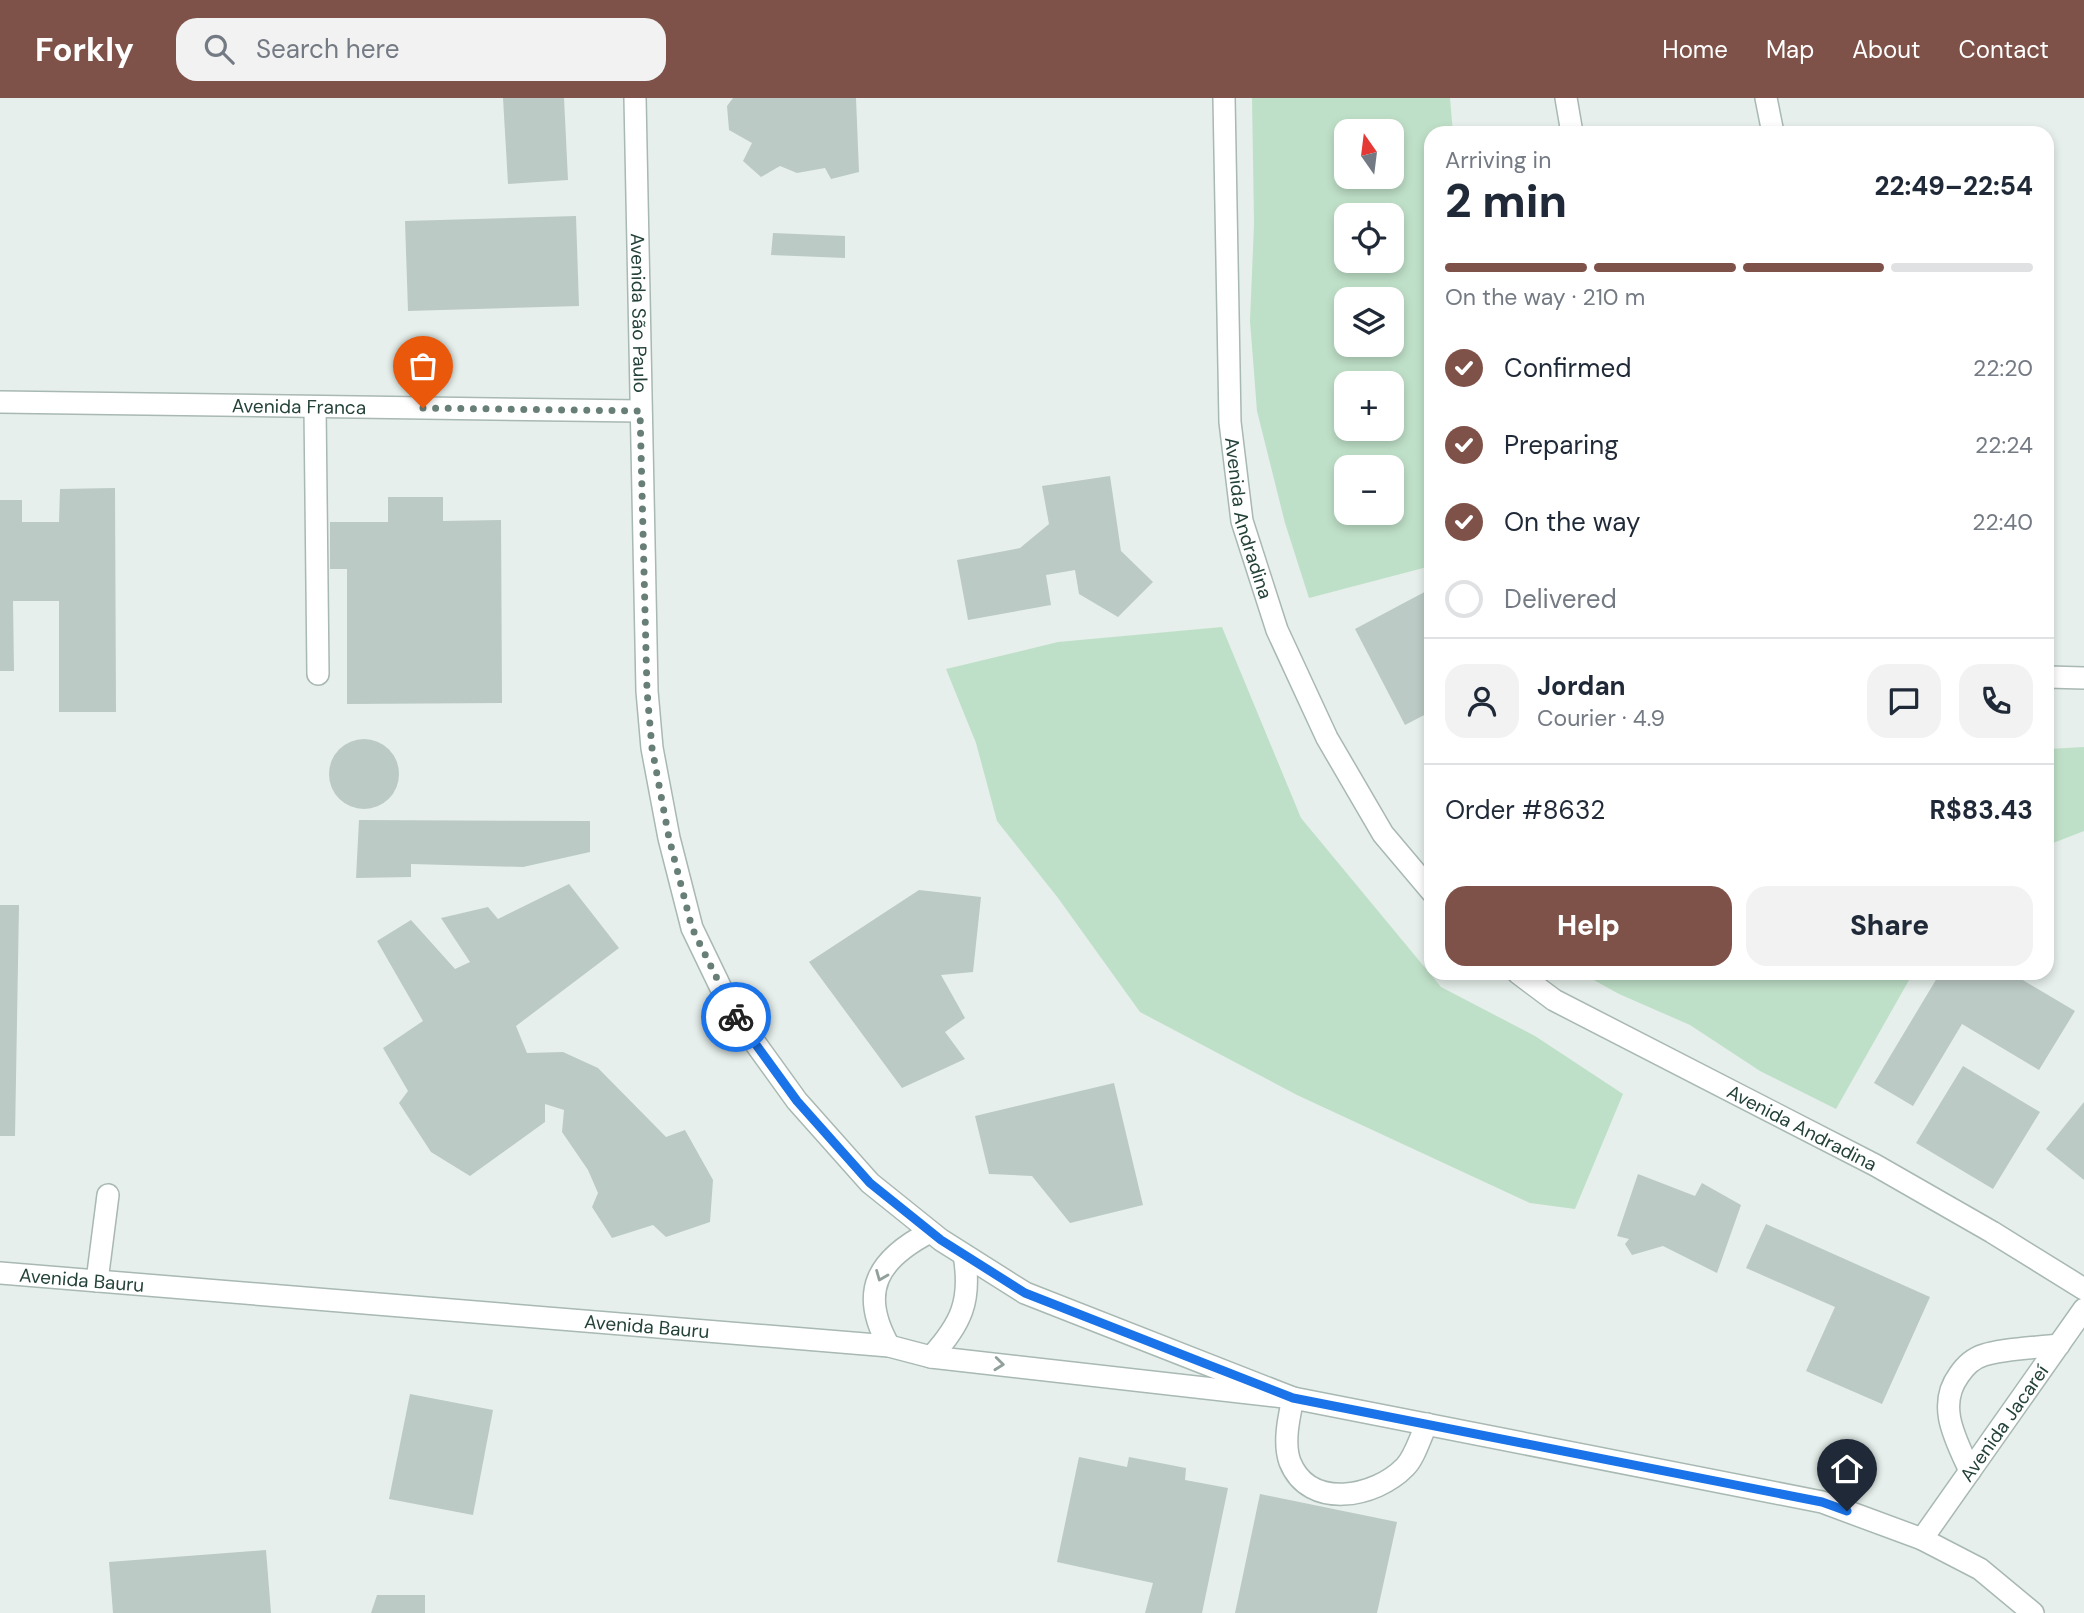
<!DOCTYPE html>
<meta charset="utf-8">
<style>
body{margin:0;font-family:"DM Sans",sans-serif;background:#f2f2f3;color:#1f2937;height:100vh;display:flex;flex-direction:column;font-size:26px;white-space:nowrap}
*{box-sizing:border-box;margin:0}
p{font-size:23px;color:#747a83}
.icon{flex:none;width:38px;height:38px;fill:none;stroke:currentColor;stroke-width:2;stroke-linecap:round;stroke-linejoin:round}
.map{position:relative;flex:1;overflow:hidden}
.sheet{position:absolute;left:1424px;top:28px;width:630px;height:854px;display:flex;flex-direction:column;background:#fff;border-radius:21px;box-shadow:0 4px 10px #0003}
.sheet>*{flex:none}
.needle{width:46px;rotate:346deg}
.tools{position:absolute;left:1334px;top:21px;display:grid;gap:14px}
.tools a{display:grid;place-items:center;width:70px;height:70px;border-radius:14px;background:#fff;box-shadow:0 4px 10px #0003;font-size:35px}
.pin{position:absolute;display:grid;place-items:center;width:60px;height:60px;color:#fff;margin:-72px -30px;border-radius:50% 50% 50% 0;rotate:-45deg;box-shadow:0 0 7px #0007}
.pin .icon{rotate:45deg}
.courier{position:absolute;display:grid;place-items:center;width:70px;height:70px;margin:-35px;border:5px solid #1a73e8;border-radius:50%;background:#fff;color:#222;box-shadow:0 2px 9px #0007}
.head em{font-style:normal;font-weight:800}
.head div{display:flex;flex-direction:column-reverse}
.head{display:flex;align-items:center;justify-content:space-between;height:119px;padding:0 21px}
h1{font-size:46px;font-weight:800;line-height:52px}
.bar{display:grid;grid-template-columns:repeat(4,1fr);gap:10px 7px;align-content:center;height:84px;padding:0 21px}
.bar i{height:9px;border-radius:5px;background:#e0e1e3}
.bar .selected{background:#7f5249}
.bar p{grid-column:span 4}
.line{display:flex;align-items:center;gap:18px;padding:0 21px;border-top:2px solid #e0e1e3}
.line div{flex:1}
.round{display:grid;place-items:center;flex:none;width:74px;height:74px;border-radius:21px;background:#f2f2f3}
ol{padding:0 21px;list-style:none}
li{display:flex;align-items:center;gap:21px;height:77px}
li p{margin-inline-start:auto}
li .icon{padding:7px;border-radius:50%;background:#7f5249;color:#fff;stroke-width:4}
li:last-child{color:#747a83}
li i{width:38px;height:38px;border:4px solid #e0e1e3;border-radius:50%}
.cta{display:flex;gap:14px;margin-top:auto;padding:14px 21px}
.cta a{flex:1;height:80px;border-radius:21px;background:#7f5249;color:#fff;font-size:28px;font-weight:800;line-height:80px;text-align:center}
.cta a+a{background:#f2f2f3;color:#1f2937}
header{display:flex;align-items:center;gap:42px;box-sizing:border-box;height:98px;padding:0 35px;background:#7f5249;color:#fff}
header strong{font-size:33px}
nav{display:flex;gap:38px;margin-inline-start:auto;font-size:24px}
.search{width:490px;height:63px;background:#f2f2f3;display:flex;align-items:center;gap:18px;box-sizing:border-box;padding:0 24px;border-radius:21px;color:#747a83;font-size:26px}
.map>svg:first-child{display:block}
</style>
<header>
<strong>Forkly</strong>
<div class="search"><svg class="icon" aria-label="search" viewBox="0 0 24 24"><circle cx="10" cy="10" r="6"/><path d="M15 15l6 6"/></svg>Search here</div>
<nav><a>Home</a><a>Map</a><a>About</a><a>Contact</a></nav>
</header>
<div class="map">
<svg width="2084" height="1515" viewBox="0 0 2084 1515">
<rect width="100%" height="100%" fill="#e6efeb"/>
<g fill="#bfe0c8" fill-rule="evenodd">
<path d="M 1252,0 L 1450,0 L 1453,35 L 1432,35 L 1431,468 L 1309,500 L 1285,425 L 1257,313 L 1250,223 L 1254,126 ZM 1346,33 L 1391,33 L 1391,79 L 1346,79 ZM 1346,117 L 1391,117 L 1391,163 L 1346,163 ZM 1346,201 L 1391,201 L 1391,247 L 1346,247 ZM 1346,285 L 1391,285 L 1391,331 L 1346,331 ZM 1346,369 L 1391,369 L 1391,415 L 1346,415 Z"/>
<polygon points="1222,529 1301,720 1441,889 1535,938 1623,996 1575,1111 1530,1105 1297,997 1140,914 1058,800 997,723 976,645 946,571 1058,544"/>
<polygon points="2084,649 2084,733 2048,747 2048,651"/>
<polygon points="1581,875 1913,875 1836,1011 1760,973 1690,927 1619,896"/>
</g>
<g fill="#bbcac4">
<polygon points="503,0 564,0 568,82 508,86"/>
<polygon points="733,0 856,0 859,74 831,81 825,70 797,75 780,68 761,79 743,63 752,45 729,32 727,8"/>
<polygon points="576,118 579,208 408,213 405,123"/>
<polygon points="773,135 845,138 845,160 771,157"/>
<polygon points="1110,378 1121,453 1153,484 1118,519 1079,496 1075,472 1046,477 1051,507 968,522 957,462 1020,450 1049,426 1042,388"/>
<polygon points="115,390 116,614 59,614 59,503 13,503 14,573 0,573 0,402 22,402 22,424 59,424 60,391"/>
<polygon points="388,399 443,399 443,423 501,422 502,605 347,606 347,471 330,471 330,424 388,424"/>
<polygon points="1432,490 1432,613 1405,627 1355,531"/>
<circle cx="364" cy="676" r="35"/>
<polygon points="359,722 590,723 590,754 523,769 411,766 411,779 356,780"/>
<polygon points="569,786 619,850 516,928 527,955 563,954 598,970 666,1039 685,1032 713,1082 710,1124 666,1139 653,1127 612,1140 592,1109 598,1095 588,1072 562,1034 564,1012 545,1006 545,1024 470,1078 431,1054 399,1005 408,993 383,950 423,923 377,843 411,822 455,871 470,864 441,820 488,809 498,821"/>
<polygon points="919,792 981,799 973,874 941,877 965,920 945,934 965,961 902,990 809,864"/>
<polygon points="0,807 19,807 15,1038 0,1038"/>
<polygon points="1940,875 2011,875 2075,913 2039,972 1962,926 1913,1008 1874,985"/>
<polygon points="1963,968 2040,1014 1993,1091 1916,1045"/>
<polygon points="1114,985 1143,1107 1070,1125 1032,1078 989,1076 975,1018"/>
<polygon points="2084,1004 2084,1082 2046,1051"/>
<polygon points="1638,1076 1695,1098 1702,1085 1741,1107 1717,1175 1663,1148 1632,1157 1625,1146 1629,1141 1617,1138"/>
<polygon points="1766,1126 1930,1199 1882,1306 1806,1273 1835,1209 1746,1170"/>
<polygon points="410,1296 493,1312 473,1417 389,1401"/>
<polygon points="1079,1359 1127,1369 1129,1359 1186,1370 1185,1382 1228,1390 1202,1515 1145,1515 1153,1485 1057,1464"/>
<polygon points="1260,1396 1397,1424 1377,1515 1235,1515"/>
<polygon points="266,1452 271,1515 113,1515 109,1464"/>
<polygon points="377,1497 425,1497 425,1515 371,1515"/>
</g>
<g fill="none" stroke-linecap="round" stroke-linejoin="round">
<g stroke="#a8b8b2" stroke-width="24">
<g id="minor">
<path id="s1" d="M 635,0 L 647,593 L 652,650 L 669,740 L 692,830 L 732,913 L 797,1003 L 870,1085 L 941,1142 L 1025,1195 L 1293,1300 L 1822,1404 L 1922,1441 L 1980,1471 L 2033,1515"/>
<path id="s2" d="M 1224,0 L 1230,324 L 1242,423 L 1277,532 L 1327,640 L 1383,736 L 1432,794"/>
<polyline points="1566,0 1572,35"/>
<polyline points="1766,0 1773,35"/>
<path id="s3" d="M 0,304 L 640,313"/>
<polyline points="315,309 318,576"/>
<polyline points="2048,579 2084,580"/>
<path id="s4" d="M 1518,875 L 1554,902 L 1875,1067 L 1992,1134 L 2084,1191"/>
<path id="s5" d="M 0,1175 L 889,1248 L 931,1259 L 1293,1300 C 1289,1319 1283,1345 1290,1364 C 1309,1412 1375,1400 1405,1369 C 1415,1359 1420,1339 1427,1326"/>
<polyline points="97,1183 108,1097"/>
<path d="M 889,1248 C 858,1193 878,1161 930,1134"/>
<path d="M 931,1259 C 961,1226 972,1203 964,1157"/>
<path d="M 1970,1373 C 1956,1342 1936,1308 1959,1277 C 1965,1268 1974,1260 1984,1257 C 2007,1250 2035,1250 2059,1247"/>
<path id="s6" d="M 1922,1441 L 2084,1211"/>
</g>
</g>
<use href="#minor" stroke="#fff" stroke-width="21"/>
</g>
<defs><path id="oneway-chevron" d="M-2-3.5L2.5 0L-2 3.5" fill="none" stroke-width="1.6" stroke-linecap="round" stroke-linejoin="round" transform="scale(1.75)"/></defs>
<g stroke="#92a09c">
<use href="#oneway-chevron" transform="translate(881 1178) rotate(112)"/>
<use href="#oneway-chevron" transform="translate(999 1266) rotate(6)"/>
</g>
<g fill="none" stroke-linecap="round" stroke-linejoin="round">
<polyline stroke="#687f78" stroke-width="7" stroke-dasharray="0 12.6" points="423,310 640,313 647,593 652,650 669,740 692,830 736,919"/>
<polyline stroke="#1a73e8" stroke-width="9" points="736,919 797,1003 870,1085 941,1142 1025,1195 1293,1300 1822,1404 1847,1413"/>
</g>
<g text-anchor="middle" stroke-width="5" stroke-linejoin="round" paint-order="stroke">
<g font-size="19" fill="#24423a" stroke="#f7fbf9">
<text dy="7" stroke="none"><textPath href="#s1" startOffset="215">Avenida São Paulo</textPath></text>
<text dy="7" stroke="none"><textPath href="#s3" startOffset="299">Avenida Franca</textPath></text>
<text dy="7" stroke="none"><textPath href="#s2" startOffset="422">Avenida Andradina</textPath></text>
<text dy="7" stroke="none"><textPath href="#s4" startOffset="324">Avenida Andradina</textPath></text>
<text dy="7" stroke="none"><textPath href="#s5" startOffset="82">Avenida Bauru</textPath></text>
<text dy="7" stroke="none"><textPath href="#s5" startOffset="649">Avenida Bauru</textPath></text>
<text dy="7" stroke="none"><textPath href="#s6" startOffset="142">Avenida Jacareí</textPath></text>
</g>
</g>
</svg>
<div class="tools">
<a><svg class="needle" viewBox="-14 -14 28 28"><path d="M0-13l5 13h-10z" fill="#e53935"/><path d="M0 13l5-13h-10z" fill="#747a83"/></svg></a>
<a><svg class="icon" aria-label="locate" viewBox="0 0 24 24"><circle cx="12" cy="12" r="6"/><path d="M12 2v4M12 18v4M2 12h4M18 12h4"/></svg></a>
<a><svg class="icon" aria-label="layers" viewBox="0 0 24 24"><path d="M12 4l9 5-9 5-9-5zM3 14l9 5 9-5"/></svg></a>
<a>+</a>
<a>−</a>
</div>
<div class="pin" style="left:423px;top:310px;background:#ea580c"><svg class="icon" aria-label="bag" viewBox="0 0 24 24"><path d="M5 8h14l-1 12H6zM9 8a3 3 0 0 1 6 0"/></svg></div>
<div class="pin" style="left:1847px;top:1413px;background:#1f2937"><svg class="icon" aria-label="home" viewBox="0 0 24 24"><path d="M3 11l9-7 9 7M6 9v11h12V9"/></svg></div>
<div class="courier" style="left:736px;top:919px"><svg class="icon" aria-label="bike" viewBox="0 0 24 24"><circle cx="6" cy="16" r="4"/><circle cx="18" cy="16" r="4"/><path d="M6 16l4-8h5l3 8M10 8l3 8H6M13 5h3"/></svg></div>
<section class="sheet">
<div class="head"><div><h1>2 min</h1><p>Arriving in</p></div><em>22:49–22:54</em></div>
<div class="bar"><i class="selected"></i><i class="selected"></i><i class="selected"></i><i></i><p>On the way · 210 m</p></div>
<ol>
<li><svg class="icon" aria-label="check" viewBox="0 0 24 24"><path d="M5 12l5 5 9-10"/></svg>Confirmed<p>22:20</p></li>
<li><svg class="icon" aria-label="check" viewBox="0 0 24 24"><path d="M5 12l5 5 9-10"/></svg>Preparing<p>22:24</p></li>
<li><svg class="icon" aria-label="check" viewBox="0 0 24 24"><path d="M5 12l5 5 9-10"/></svg>On the way<p>22:40</p></li>
<li><i></i>Delivered</li>
</ol>
<div class="line" style="height:126px"><a class="round"><svg class="icon" aria-label="person" viewBox="0 0 24 24"><circle cx="12" cy="8" r="4"/><path d="M4 21q1-7 8-7t8 7"/></svg></a><div><b>Jordan</b><p>Courier · 4.9</p></div><a class="round"><svg class="icon" aria-label="chat" viewBox="0 0 24 24"><path d="M4 5h16v11H9l-5 4z"/></svg></a><a class="round"><svg class="icon" aria-label="phone" viewBox="0 0 24 24"><path d="M5 4h4l2 5-3 2q2 4 5 5l2-3 5 2v4C11 20 4 13 5 4z"/></svg></a></div>
<div class="line" style="height:91px"><div>Order #8632</div><b>R$83.43</b></div>
<div class="cta"><a>Help</a><a>Share</a></div>
</section>
</div>
